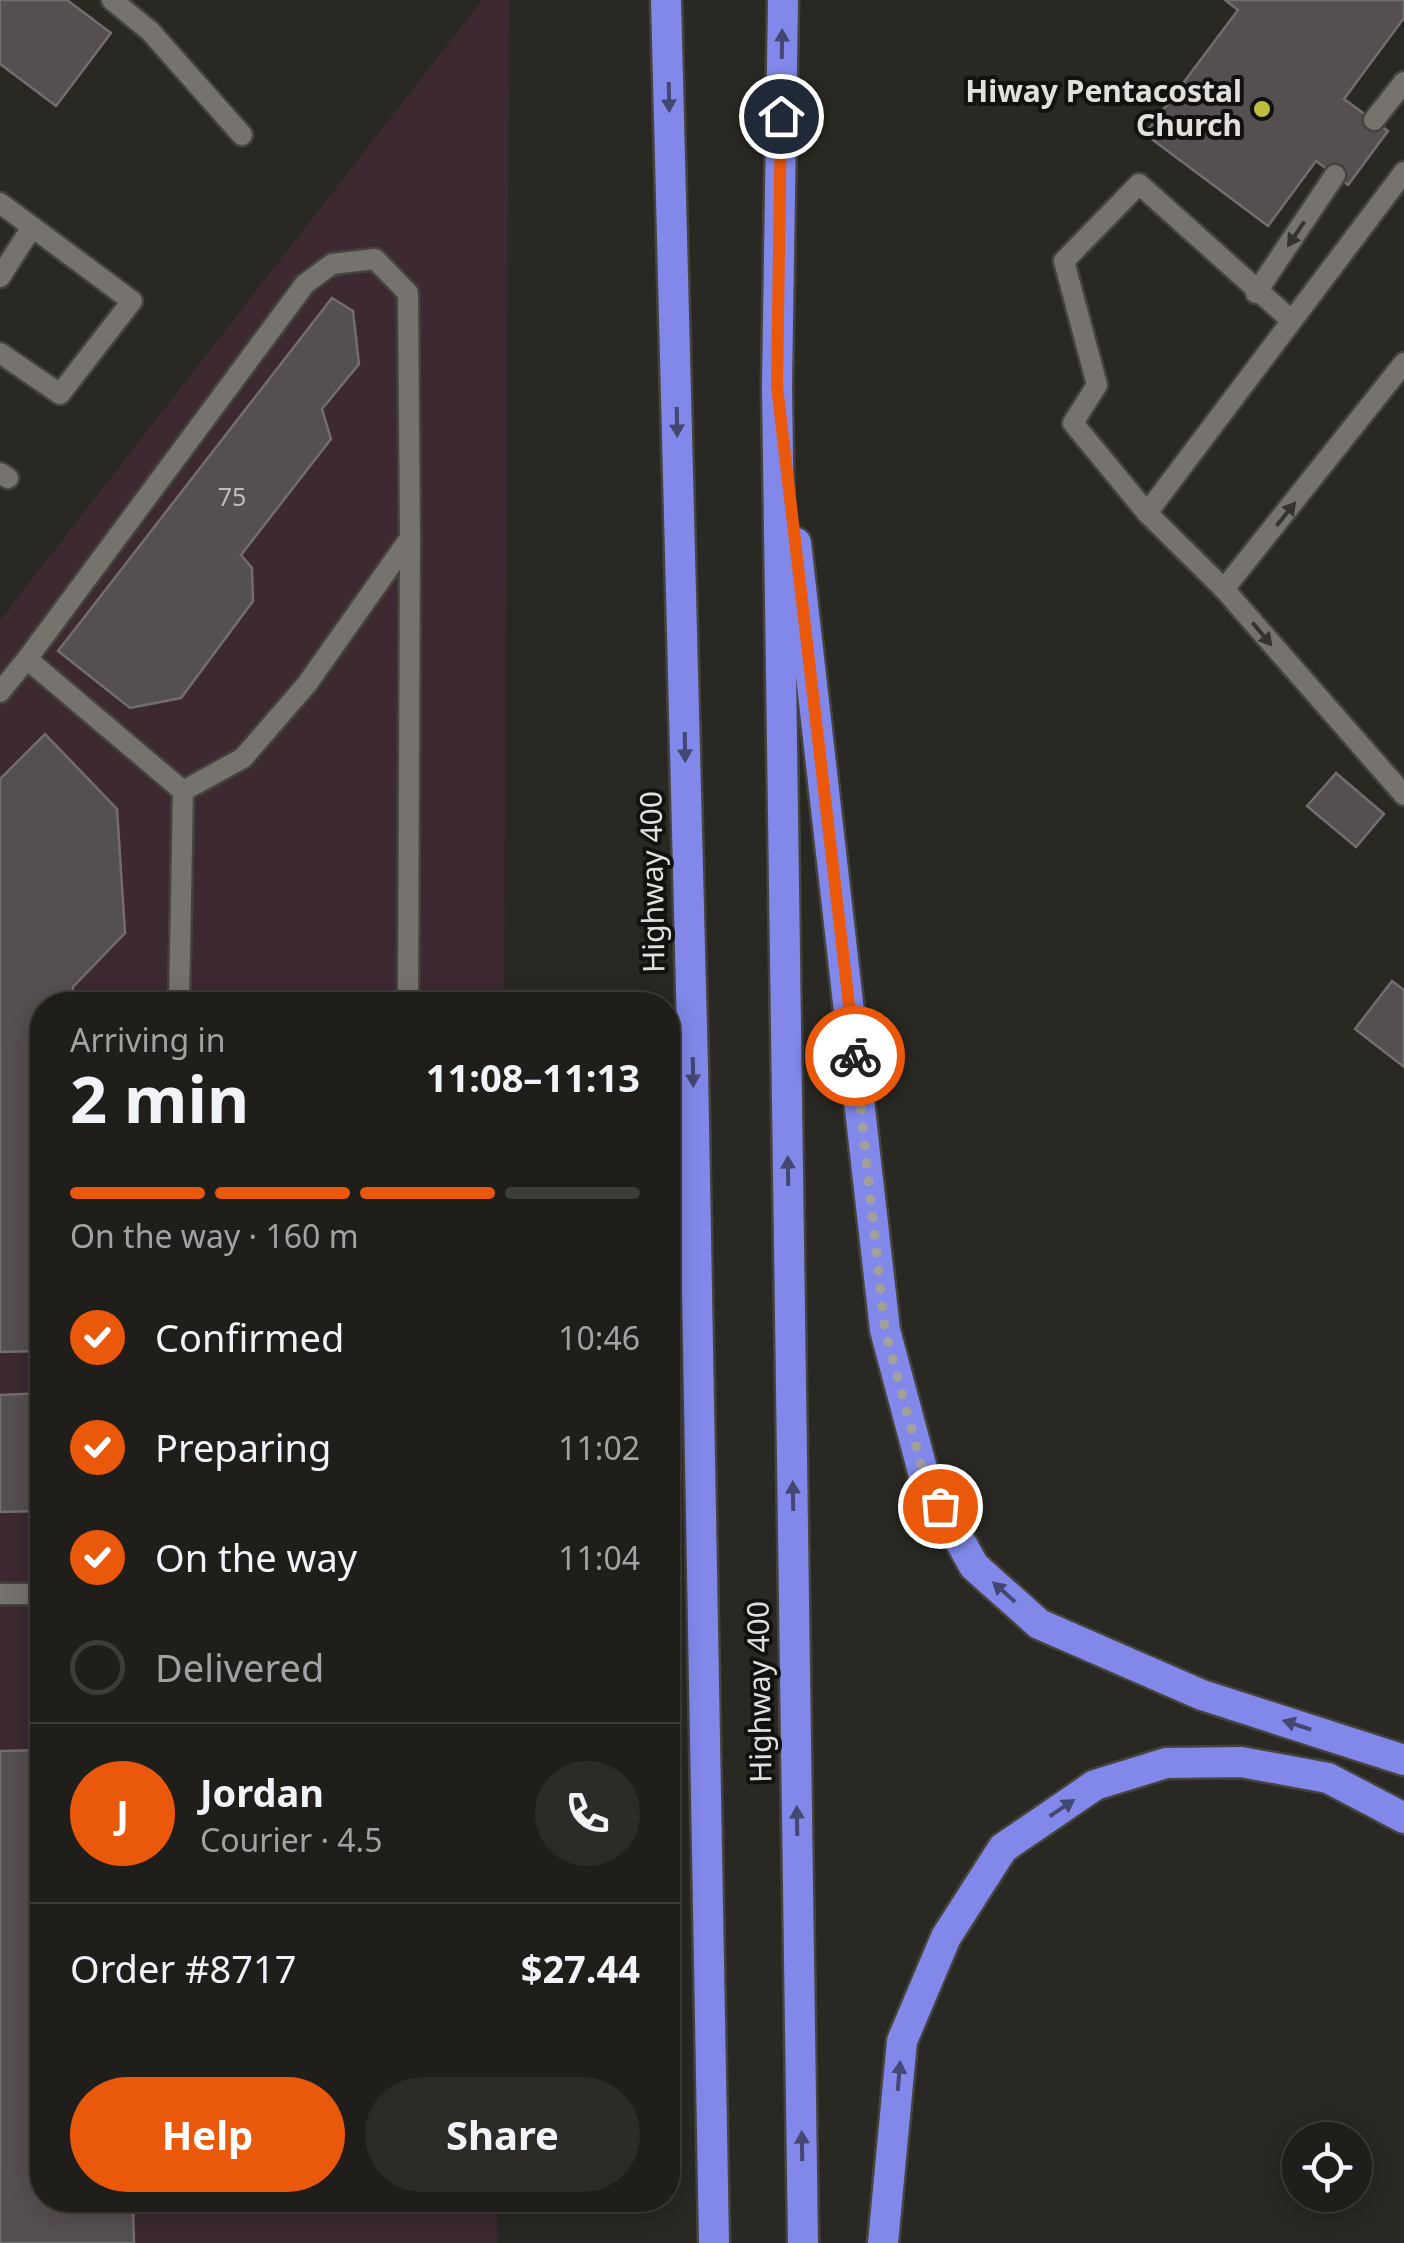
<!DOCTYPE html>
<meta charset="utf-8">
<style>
body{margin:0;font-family:"Noto Sans",sans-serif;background:#2d2b27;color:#f1f3f6;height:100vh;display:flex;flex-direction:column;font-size:38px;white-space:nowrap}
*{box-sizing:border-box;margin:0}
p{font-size:32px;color:#a2a2a2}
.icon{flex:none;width:55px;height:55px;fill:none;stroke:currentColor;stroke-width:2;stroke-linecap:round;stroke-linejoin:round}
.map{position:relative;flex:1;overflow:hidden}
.side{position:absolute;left:30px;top:992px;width:650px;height:1220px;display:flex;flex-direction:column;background:#201e1a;border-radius:40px;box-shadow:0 5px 25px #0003,0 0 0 2px #3d3c39}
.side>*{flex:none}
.fabs{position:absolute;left:1282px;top:2122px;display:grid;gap:20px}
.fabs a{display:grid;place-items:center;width:90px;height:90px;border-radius:50%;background:#201e1a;box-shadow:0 5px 25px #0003,0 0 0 2px #3d3c39;font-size:50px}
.pin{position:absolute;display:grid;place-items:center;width:85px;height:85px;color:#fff;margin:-42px;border:5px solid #fff;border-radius:50%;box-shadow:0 2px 10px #0007}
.courier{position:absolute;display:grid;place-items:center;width:100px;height:100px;margin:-50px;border:8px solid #ea580c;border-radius:50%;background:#fff;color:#222;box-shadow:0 2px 12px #0007}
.summary em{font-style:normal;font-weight:700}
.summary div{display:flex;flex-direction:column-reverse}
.summary{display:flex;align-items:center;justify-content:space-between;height:170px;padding:0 40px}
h1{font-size:65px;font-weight:700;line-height:75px}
.bar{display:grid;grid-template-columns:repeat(4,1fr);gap:15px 10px;align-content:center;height:120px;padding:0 40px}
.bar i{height:12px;border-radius:8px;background:#3d3c39}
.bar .on{background:#ea580c}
.bar p{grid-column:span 4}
.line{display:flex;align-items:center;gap:25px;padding:0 40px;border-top:2px solid #3d3c39}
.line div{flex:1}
.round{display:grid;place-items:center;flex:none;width:105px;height:105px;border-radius:52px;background:#2d2b27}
ol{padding:0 40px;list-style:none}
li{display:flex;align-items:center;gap:30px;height:110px}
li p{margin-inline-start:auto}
li .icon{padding:10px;border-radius:50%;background:#ea580c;color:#fff;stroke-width:4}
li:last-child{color:#a2a2a2}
li i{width:55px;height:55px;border:5px solid #3d3c39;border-radius:50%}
.cta{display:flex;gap:20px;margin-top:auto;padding:20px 40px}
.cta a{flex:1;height:115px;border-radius:60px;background:#ea580c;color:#fff;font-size:40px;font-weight:700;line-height:115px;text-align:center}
.cta a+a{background:#2d2b27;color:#f1f3f6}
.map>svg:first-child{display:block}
</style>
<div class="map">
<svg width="1404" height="2243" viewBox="0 0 1404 2243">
<rect width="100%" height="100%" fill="#2a2823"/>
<polygon fill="#3c2931" points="482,0 509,0 504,1005 42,1005 42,2200 497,2200 497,2243 0,2243 0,620"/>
<g fill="#564f51" stroke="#746d6f" stroke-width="2.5">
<polygon points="0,0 67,0 111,33 56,106 0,64"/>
<polygon points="1225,0 1404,0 1404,18 1344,99 1388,131 1348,185 1316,161 1268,226 1145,134 1238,10"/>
<polygon points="332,298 353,311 359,364 322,409 331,439 241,555 252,568 253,601 181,698 130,708 58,651"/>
<polygon points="45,734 117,809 125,933 73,987 73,1005 42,1005 42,1351 0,1352 0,779"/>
<polygon points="1336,773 1384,814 1356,847 1307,806"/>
<polygon points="1392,981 1404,990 1404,1067 1355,1029"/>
<polygon points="42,1393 42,1511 0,1512 0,1395"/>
<polygon points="42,1750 42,2200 92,2200 92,2208 133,2207 134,2243 0,2243 0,1751"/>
</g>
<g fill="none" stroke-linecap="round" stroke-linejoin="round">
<g stroke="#45433e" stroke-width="25">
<g id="lane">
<polyline points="112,0 150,31 242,135"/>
<polyline points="1374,120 1404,82"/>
<polyline points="0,203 132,301 60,394 0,353"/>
<polyline points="0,277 32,227"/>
<polyline points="1256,293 1335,175"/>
<polyline points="1291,320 1139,184 1064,261 1097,385 1073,423 1147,513 1224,589 1404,795"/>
<polyline points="0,473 8,478"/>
<polyline points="1147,513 1404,172"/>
<polyline points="1224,589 1404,363"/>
<polyline points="27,659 305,284 332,264 375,259 408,293 410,538"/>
<polyline points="0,692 27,659 183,791 243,758 307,684 410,538 408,1005"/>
<polyline points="179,1005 183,791"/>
<polyline points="0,1594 42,1594"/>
</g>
</g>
<g stroke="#45433e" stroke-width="35">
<g id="highway">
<polyline points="666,0 693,1068 714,2243"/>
<polyline points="783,0 777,386 803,2243"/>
<polyline points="796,543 885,1330 924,1476 974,1566 1039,1624 1202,1695 1404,1760"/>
<polyline points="883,2243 902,2041 946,1937 1003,1848 1095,1785 1166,1763 1241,1762 1328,1778 1404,1818"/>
</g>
</g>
<use href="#lane" stroke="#76736e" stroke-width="20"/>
<use href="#highway" stroke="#8288ea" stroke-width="30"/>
</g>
<defs><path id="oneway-solid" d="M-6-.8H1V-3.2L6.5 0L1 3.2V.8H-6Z" transform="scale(2.5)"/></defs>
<g fill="#444772">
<use href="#oneway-solid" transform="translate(782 44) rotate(-89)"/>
<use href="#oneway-solid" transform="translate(669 97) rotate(89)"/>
<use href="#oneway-solid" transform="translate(677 422) rotate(89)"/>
<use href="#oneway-solid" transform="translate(685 747) rotate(89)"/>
<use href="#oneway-solid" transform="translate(693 1072) rotate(89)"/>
<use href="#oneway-solid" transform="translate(788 1171) rotate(-91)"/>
<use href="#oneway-solid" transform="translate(793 1496) rotate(-91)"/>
<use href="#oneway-solid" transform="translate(1004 1592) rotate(-138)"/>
<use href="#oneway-solid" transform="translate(1297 1725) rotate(-162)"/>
<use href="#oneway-solid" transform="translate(1062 1808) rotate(-34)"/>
<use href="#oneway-solid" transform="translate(797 1821) rotate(-91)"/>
<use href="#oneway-solid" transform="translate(899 2076) rotate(-85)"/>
<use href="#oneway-solid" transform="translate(802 2146) rotate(-91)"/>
</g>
<g fill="#353330">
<use href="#oneway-solid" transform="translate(1296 234) rotate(124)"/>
<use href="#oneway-solid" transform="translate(1286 514) rotate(-51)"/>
<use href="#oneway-solid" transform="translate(1262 634) rotate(50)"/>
</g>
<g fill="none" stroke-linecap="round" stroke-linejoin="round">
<polyline stroke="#a2a09c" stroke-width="10" stroke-dasharray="0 18" points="855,1056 885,1330 924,1476 940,1506"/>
<polyline stroke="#ea580c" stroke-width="12" points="781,116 777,386 855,1056"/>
</g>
<circle fill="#bdbf43" stroke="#12110f" stroke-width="4" cx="1262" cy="109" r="10"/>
<g text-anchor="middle" stroke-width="8" stroke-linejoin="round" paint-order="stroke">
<g font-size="25" fill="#bfbcba">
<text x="232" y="506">75</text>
</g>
<g font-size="30" font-weight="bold" fill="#e2e0dd" stroke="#12110f" text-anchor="end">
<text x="1242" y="102">Hiway Pentacostal<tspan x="1242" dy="34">Church</tspan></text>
</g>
<g font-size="30" fill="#e2e0dd" stroke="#12110f">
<text transform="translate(653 882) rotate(-91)" y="10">Highway 400</text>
<text transform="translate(760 1692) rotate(-91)" y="10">Highway 400</text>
</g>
</g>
</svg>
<div class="fabs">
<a><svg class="icon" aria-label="locate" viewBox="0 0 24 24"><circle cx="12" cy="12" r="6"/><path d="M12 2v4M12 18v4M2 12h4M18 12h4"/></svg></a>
</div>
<div class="pin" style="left:940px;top:1506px;background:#ea580c"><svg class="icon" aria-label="bag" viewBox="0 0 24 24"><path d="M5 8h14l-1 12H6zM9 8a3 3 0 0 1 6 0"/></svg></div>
<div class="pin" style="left:781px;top:116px;background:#1f2937"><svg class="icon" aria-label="home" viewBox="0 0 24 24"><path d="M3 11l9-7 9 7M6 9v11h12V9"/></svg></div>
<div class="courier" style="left:855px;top:1056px"><svg class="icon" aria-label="bike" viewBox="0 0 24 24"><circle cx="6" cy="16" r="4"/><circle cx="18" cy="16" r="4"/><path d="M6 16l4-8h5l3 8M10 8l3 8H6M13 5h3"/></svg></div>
<section class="side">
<div class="summary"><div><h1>2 min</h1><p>Arriving in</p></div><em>11:08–11:13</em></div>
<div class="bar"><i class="on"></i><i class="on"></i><i class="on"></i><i></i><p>On the way · 160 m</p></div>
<ol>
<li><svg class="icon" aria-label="check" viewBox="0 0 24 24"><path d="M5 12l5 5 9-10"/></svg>Confirmed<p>10:46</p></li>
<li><svg class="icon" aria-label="check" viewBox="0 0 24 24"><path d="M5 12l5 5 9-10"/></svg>Preparing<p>11:02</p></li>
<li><svg class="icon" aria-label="check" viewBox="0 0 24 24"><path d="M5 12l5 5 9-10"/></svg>On the way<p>11:04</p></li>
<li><i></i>Delivered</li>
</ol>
<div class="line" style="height:180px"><b class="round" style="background:#ea580c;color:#fff">J</b><div><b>Jordan</b><p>Courier · 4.5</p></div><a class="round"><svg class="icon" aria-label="phone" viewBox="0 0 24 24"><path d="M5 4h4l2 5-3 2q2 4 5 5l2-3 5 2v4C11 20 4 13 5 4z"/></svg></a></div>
<div class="line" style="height:130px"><div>Order #8717</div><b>$27.44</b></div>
<div class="cta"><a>Help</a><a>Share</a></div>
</section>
</div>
